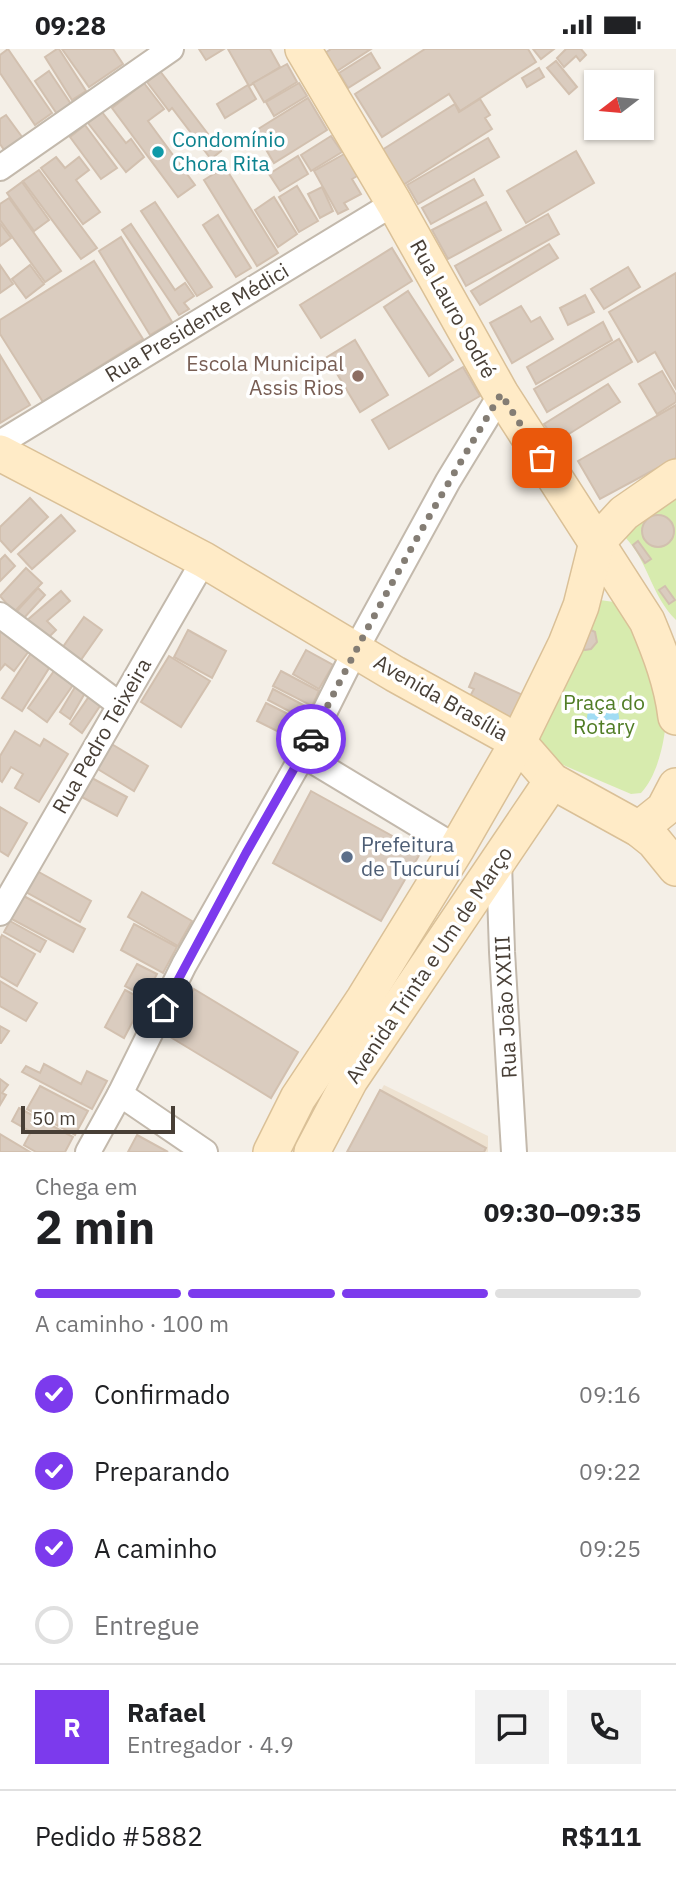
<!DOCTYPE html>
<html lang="pt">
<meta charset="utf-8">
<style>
body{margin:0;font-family:"IBM Plex Sans",sans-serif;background:#f2f2f2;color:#202124;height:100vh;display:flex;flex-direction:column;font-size:26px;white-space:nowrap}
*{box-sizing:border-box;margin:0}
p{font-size:23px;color:#757577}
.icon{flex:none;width:38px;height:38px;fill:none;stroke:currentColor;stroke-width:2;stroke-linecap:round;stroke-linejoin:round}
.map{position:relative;height:1103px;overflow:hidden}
.drawer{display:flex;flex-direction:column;background:#fff;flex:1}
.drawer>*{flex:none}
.needle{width:46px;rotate:254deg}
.tools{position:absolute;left:584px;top:21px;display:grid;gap:14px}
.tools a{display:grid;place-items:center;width:70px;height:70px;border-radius:0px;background:#fff;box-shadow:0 2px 5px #0004;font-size:35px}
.scale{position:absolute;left:21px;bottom:18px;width:154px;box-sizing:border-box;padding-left:7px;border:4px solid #483f36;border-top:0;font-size:19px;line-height:24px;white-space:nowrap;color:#483f36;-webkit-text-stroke:5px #fff;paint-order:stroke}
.pin{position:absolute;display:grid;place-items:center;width:60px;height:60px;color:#fff;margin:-30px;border-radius:14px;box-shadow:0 4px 10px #0006}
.courier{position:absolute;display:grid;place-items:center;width:70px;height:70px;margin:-35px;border:5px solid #7c3aed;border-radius:50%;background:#fff;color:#222;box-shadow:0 2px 9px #0007}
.summary em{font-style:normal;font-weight:800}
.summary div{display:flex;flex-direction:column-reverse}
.summary{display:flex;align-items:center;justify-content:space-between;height:119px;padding:0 35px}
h1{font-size:46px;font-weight:800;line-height:52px}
.bar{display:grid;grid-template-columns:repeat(4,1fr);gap:10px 7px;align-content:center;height:84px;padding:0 35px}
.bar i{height:9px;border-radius:5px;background:#e0e0e0}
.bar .on{background:#7c3aed}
.bar p{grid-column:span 4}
.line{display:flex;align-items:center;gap:18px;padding:0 35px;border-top:2px solid #e0e0e0}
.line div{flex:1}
.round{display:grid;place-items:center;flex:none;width:74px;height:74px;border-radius:0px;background:#f2f2f2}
ol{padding:0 35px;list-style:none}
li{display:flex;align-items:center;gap:21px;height:77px}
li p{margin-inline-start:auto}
li .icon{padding:7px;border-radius:50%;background:#7c3aed;color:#fff;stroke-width:4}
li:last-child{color:#757577}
li i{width:38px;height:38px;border:4px solid #e0e0e0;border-radius:50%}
.status{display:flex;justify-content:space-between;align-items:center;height:49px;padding:0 35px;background:#fff;direction:ltr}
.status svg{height:19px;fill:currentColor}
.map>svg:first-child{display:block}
</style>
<div class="status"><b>09:28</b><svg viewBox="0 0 49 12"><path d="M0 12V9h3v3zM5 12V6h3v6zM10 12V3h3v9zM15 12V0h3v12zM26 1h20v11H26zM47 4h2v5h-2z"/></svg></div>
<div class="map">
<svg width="676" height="1103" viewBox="0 0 676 1103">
<rect width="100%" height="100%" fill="#f4efe7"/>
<polygon fill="#eee2d1" points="384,1036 488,1087 488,1103 347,1103"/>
<g fill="#d7ebae">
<path d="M 676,439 L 676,571 C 652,548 648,512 625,488 L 626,478 Z"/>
<path d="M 600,551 L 614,553 C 626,573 638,593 650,613 C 655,620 662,629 664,637 C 671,667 662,722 641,744 L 631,745 L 556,713 L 527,676 Z"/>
</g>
<circle fill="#a1dcf4" cx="603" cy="669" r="16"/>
<g fill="#daccbf" stroke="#d2c0af" stroke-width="2">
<polygon points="8,0 52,64 35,76 0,24 0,6"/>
<polygon points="57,0 59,0 86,42 72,51 45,8"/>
<polygon points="62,0 113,0 123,15 89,38"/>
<polygon points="199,0 224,0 206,11"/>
<polygon points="228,0 270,0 280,18 249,37"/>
<polygon points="331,0 371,0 337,22 325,4"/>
<polygon points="425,0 528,0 536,13 460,62 449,45 382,88 355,45"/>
<polygon points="533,0 554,0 541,10"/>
<polygon points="566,0 581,0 586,6 580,12 576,7 564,18 557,9"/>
<polygon points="371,4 380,19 348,39 339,24"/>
<polygon points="556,12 577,38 569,45 547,19"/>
<polygon points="287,15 297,33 264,53 253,34"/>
<polygon points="539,19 544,28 527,38 522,29"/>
<polygon points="49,22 71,55 57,65 35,32"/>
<polygon points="160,22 221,102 211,110 172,59 169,62 147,33"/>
<polygon points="144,34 164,60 148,72 195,136 178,148 112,59"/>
<polygon points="299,34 307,47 274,67 266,53"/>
<polygon points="248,36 256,50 225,69 217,55"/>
<polygon points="308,49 327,81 274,114 255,82"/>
<polygon points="480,50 490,66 485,69 492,80 403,136 382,101 455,55 459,63"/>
<polygon points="102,63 126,94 131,90 144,108 126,123 88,74"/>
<polygon points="6,66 25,92 7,105 0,95 0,70"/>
<polygon points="85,76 117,119 101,130 70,88"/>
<polygon points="331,87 342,103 311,122 301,106"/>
<polygon points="488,89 499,108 418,155 407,136"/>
<polygon points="576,102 594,134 526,174 507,142"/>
<polygon points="346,104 359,126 352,130 361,145 344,154 348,160 338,165 314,122"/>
<polygon points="298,107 308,125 280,142 269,125"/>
<polygon points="56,108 65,119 79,108 89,121 76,131 100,163 83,175 41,119"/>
<polygon points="225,118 278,204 257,217 204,131"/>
<polygon points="39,121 97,199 81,210 23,132"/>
<polygon points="474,130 483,146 431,175 422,159"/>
<polygon points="22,133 49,171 34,182 7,144"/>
<polygon points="297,137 318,172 299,183 279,148"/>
<polygon points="322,138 333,162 320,169 308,145"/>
<polygon points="274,148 297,185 278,198 255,161"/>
<polygon points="9,149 61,222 45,233 0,171 0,155"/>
<polygon points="155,153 212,238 197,247 141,162"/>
<polygon points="486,153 501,181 448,210 432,181"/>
<polygon points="548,165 559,185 466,237 455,217"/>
<polygon points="218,166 251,219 236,228 203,176"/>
<polygon points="0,174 11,189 0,197"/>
<polygon points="131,175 175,241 185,234 194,247 184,254 189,260 179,266 122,181"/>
<polygon points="121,188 172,273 150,286 99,202"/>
<polygon points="549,195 558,209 480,256 471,242"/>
<polygon points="392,199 412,232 321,289 300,256"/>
<polygon points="94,212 143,290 43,353 0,285 0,271"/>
<polygon points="0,216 13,235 0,244"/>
<polygon points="30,216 44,235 26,249 12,230"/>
<polygon points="628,218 640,238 604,260 591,240"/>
<polygon points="676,224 676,340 655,303 638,313 609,263"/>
<polygon points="408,242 453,311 429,327 384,258"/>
<polygon points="585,246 594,263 568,276 560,259"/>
<polygon points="521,257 531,273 540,268 553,290 512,314 490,274"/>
<polygon points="603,273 612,291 536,335 527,318"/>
<polygon points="619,290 632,313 547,363 534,340"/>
<polygon points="355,291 388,346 360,363 327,308"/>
<polygon points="0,306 30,356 0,374"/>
<polygon points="463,318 480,347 389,400 372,371"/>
<polygon points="662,322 676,346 676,353 657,365 639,335"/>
<polygon points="608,335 620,353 556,393 544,375"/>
<polygon points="676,356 676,409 600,450 578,412"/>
<polygon points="30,449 48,468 11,503 0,491 0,478"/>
<polygon points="61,466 75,482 32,520 18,505"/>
<circle cx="658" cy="482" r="16"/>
<polygon points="638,492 651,510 645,514 633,496"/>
<polygon points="5,506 15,517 0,532 0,511"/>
<polygon points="26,519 42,534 14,563 0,547"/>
<polygon points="665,537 675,551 669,555 659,541"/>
<polygon points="38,539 45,546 23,570 16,563"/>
<polygon points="61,542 70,552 47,572 56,581 47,590 25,573"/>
<polygon points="84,568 102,581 78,615 60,602"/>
<polygon points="0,580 29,602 14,622 5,615 0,621"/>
<polygon points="589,580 595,583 597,593 591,600 585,601 582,600"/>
<polygon points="188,581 226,602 212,629 174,608"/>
<polygon points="306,601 333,616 319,640 293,625"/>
<polygon points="31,604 51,616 22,662 2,649"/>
<polygon points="169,607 210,632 181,678 141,653"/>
<polygon points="54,622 73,636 47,673 28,659"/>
<polygon points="281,622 319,642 312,657 273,637"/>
<polygon points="475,624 527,648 516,671 469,649 474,640 469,638"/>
<polygon points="75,638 85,644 70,670 60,663"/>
<polygon points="273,640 309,659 304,670 268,651"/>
<polygon points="90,646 102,654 82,684 70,675"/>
<polygon points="266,654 300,671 291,689 257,672"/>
<polygon points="15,682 40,697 44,690 68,705 39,753 15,739 23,725 11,718 2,733 0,731 0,707"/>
<polygon points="110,694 148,717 134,742 96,719"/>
<polygon points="90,728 127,748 117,767 80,747"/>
<polygon points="311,742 421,803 381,872 273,814"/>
<polygon points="0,758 27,774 8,807 0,802"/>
<polygon points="37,822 91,852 80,873 26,843"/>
<polygon points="142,843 192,872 178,897 128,868"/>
<polygon points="20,845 85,880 73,903 8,868"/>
<polygon points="10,872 46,892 40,903 4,883"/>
<polygon points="134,875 177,898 163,924 121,901"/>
<polygon points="2,886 35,905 17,937 0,927 0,890"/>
<polygon points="137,915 157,925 145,948 125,937"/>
<polygon points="0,932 37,954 26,972 0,957"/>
<polygon points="194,940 298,1003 271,1049 167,986"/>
<polygon points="125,941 144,951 124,989 105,978"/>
<polygon points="0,977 9,982 1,994 0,994"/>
<polygon points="44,1015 81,1035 87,1022 107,1032 92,1060 22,1023 26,1017 40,1024"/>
<polygon points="0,1030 8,1036 2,1044 6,1046 0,1056"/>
<polygon points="40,1037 88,1062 75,1086 27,1060"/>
<polygon points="380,1041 486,1099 484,1103 347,1103"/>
<polygon points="19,1059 73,1088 65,1103 36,1103 24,1096 31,1083 12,1072"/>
<polygon points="0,1085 30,1103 0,1103"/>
<polygon points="137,1086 168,1103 128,1103"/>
</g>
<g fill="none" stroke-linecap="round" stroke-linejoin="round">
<g stroke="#c3b9ac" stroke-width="28">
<g id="street">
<polyline points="0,119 171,0"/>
<polyline points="0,394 394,154"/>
<polyline points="0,566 120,656"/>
<polyline points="303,706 457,799"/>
<polyline points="499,814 502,903 514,1103"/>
<polyline points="0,864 204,511"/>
<polyline points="120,1045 205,1103"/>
<polyline points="88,1103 120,1045 184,916 303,706 356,600 448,432 501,345"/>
</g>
</g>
<g stroke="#dac097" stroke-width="38">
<g id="secondary">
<path d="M 303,0 L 394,154 L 501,345 L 647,572 C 660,603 672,634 676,668"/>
<polyline points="0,404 204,511 395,625 518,693 552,732 639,780 654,792 676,819"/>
<polyline points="639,780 664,760 676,737"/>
<polyline points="271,1103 298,1049 364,950 457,799 518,693 566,595 581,557 597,493 624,464 676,428"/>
<polyline points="312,1103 350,1031 552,732"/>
</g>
</g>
<use href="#street" stroke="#fff" stroke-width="24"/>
<use href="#secondary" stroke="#ffebc7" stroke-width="35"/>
</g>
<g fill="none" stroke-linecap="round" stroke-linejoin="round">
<path stroke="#847d74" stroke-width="7" stroke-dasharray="0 12.6" d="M 311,690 C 369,572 433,458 501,345 L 542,409"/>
<polyline stroke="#7c3aed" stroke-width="9" points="163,959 246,804 311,690"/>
</g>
<circle fill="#0f9aa8" stroke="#fff" stroke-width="2.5" cx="158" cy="103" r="7"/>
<circle fill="#8d6e63" stroke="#fff" stroke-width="2.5" cx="358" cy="327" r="7"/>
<circle fill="#5c6f8a" stroke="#fff" stroke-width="2.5" cx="347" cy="808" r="7"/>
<g text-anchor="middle" stroke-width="7" stroke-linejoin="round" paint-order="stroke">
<g font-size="21" fill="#0d838f" stroke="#fff" text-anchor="start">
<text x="172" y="98">Condomínio<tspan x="172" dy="24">Chora Rita</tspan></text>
</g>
<g font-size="21" fill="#483f36" stroke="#fff">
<text transform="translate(453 260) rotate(61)" y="7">Rua Lauro Sodré</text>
<text transform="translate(197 274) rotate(-31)" y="7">Rua Presidente Médici</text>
<text transform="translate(441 649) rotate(30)" y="7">Avenida Brasília</text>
<text transform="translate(102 687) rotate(-60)" y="7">Rua Pedro Teixeira</text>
<text transform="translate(429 916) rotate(-56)" y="7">Avenida Trinta e Um de Março</text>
<text transform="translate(506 958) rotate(-93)" y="7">Rua João XXIII</text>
</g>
<g font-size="21" fill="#785e54" stroke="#fff" text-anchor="end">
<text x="344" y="322">Escola Municipal<tspan x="344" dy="24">Assis Rios</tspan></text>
</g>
<g font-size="21" fill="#517d26" stroke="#fff">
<text x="604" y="661">Praça do<tspan x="604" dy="24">Rotary</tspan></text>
</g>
<g font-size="21" fill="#4e5e75" stroke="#fff" text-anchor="start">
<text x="361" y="803">Prefeitura<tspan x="361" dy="24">de Tucuruí</tspan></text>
</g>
</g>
</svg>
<div class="tools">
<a><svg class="needle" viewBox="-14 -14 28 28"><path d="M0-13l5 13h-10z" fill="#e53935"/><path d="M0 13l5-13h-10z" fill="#757577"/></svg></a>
</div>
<div class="scale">50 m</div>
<div class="pin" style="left:542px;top:409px;background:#ea580c"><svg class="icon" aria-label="bag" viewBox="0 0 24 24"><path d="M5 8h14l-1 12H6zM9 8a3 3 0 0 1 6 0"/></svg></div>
<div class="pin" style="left:163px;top:959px;background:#1f2937"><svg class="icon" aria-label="home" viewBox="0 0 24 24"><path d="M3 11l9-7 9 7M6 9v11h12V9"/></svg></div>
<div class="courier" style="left:311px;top:690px"><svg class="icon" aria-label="car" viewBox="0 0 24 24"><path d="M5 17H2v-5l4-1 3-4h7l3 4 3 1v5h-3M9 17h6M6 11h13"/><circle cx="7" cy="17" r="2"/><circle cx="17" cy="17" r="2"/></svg></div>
</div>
<section class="drawer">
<div class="summary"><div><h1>2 min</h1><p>Chega em</p></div><em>09:30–09:35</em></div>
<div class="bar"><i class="on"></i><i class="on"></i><i class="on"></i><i></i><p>A caminho · 100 m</p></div>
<ol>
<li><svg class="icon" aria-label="check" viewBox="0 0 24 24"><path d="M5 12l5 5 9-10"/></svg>Confirmado<p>09:16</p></li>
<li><svg class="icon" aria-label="check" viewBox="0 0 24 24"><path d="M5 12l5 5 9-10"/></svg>Preparando<p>09:22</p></li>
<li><svg class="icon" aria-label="check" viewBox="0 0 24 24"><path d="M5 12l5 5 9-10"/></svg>A caminho<p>09:25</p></li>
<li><i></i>Entregue</li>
</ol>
<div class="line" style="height:126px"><b class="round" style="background:#7c3aed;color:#fff">R</b><div><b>Rafael</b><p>Entregador · 4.9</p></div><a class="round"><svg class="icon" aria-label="chat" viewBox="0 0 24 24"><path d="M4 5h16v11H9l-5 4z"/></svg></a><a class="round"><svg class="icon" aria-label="phone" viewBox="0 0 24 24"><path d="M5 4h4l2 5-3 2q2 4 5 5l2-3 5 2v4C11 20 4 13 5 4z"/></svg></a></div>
<div class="line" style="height:91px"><div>Pedido #5882</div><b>R$111</b></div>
</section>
